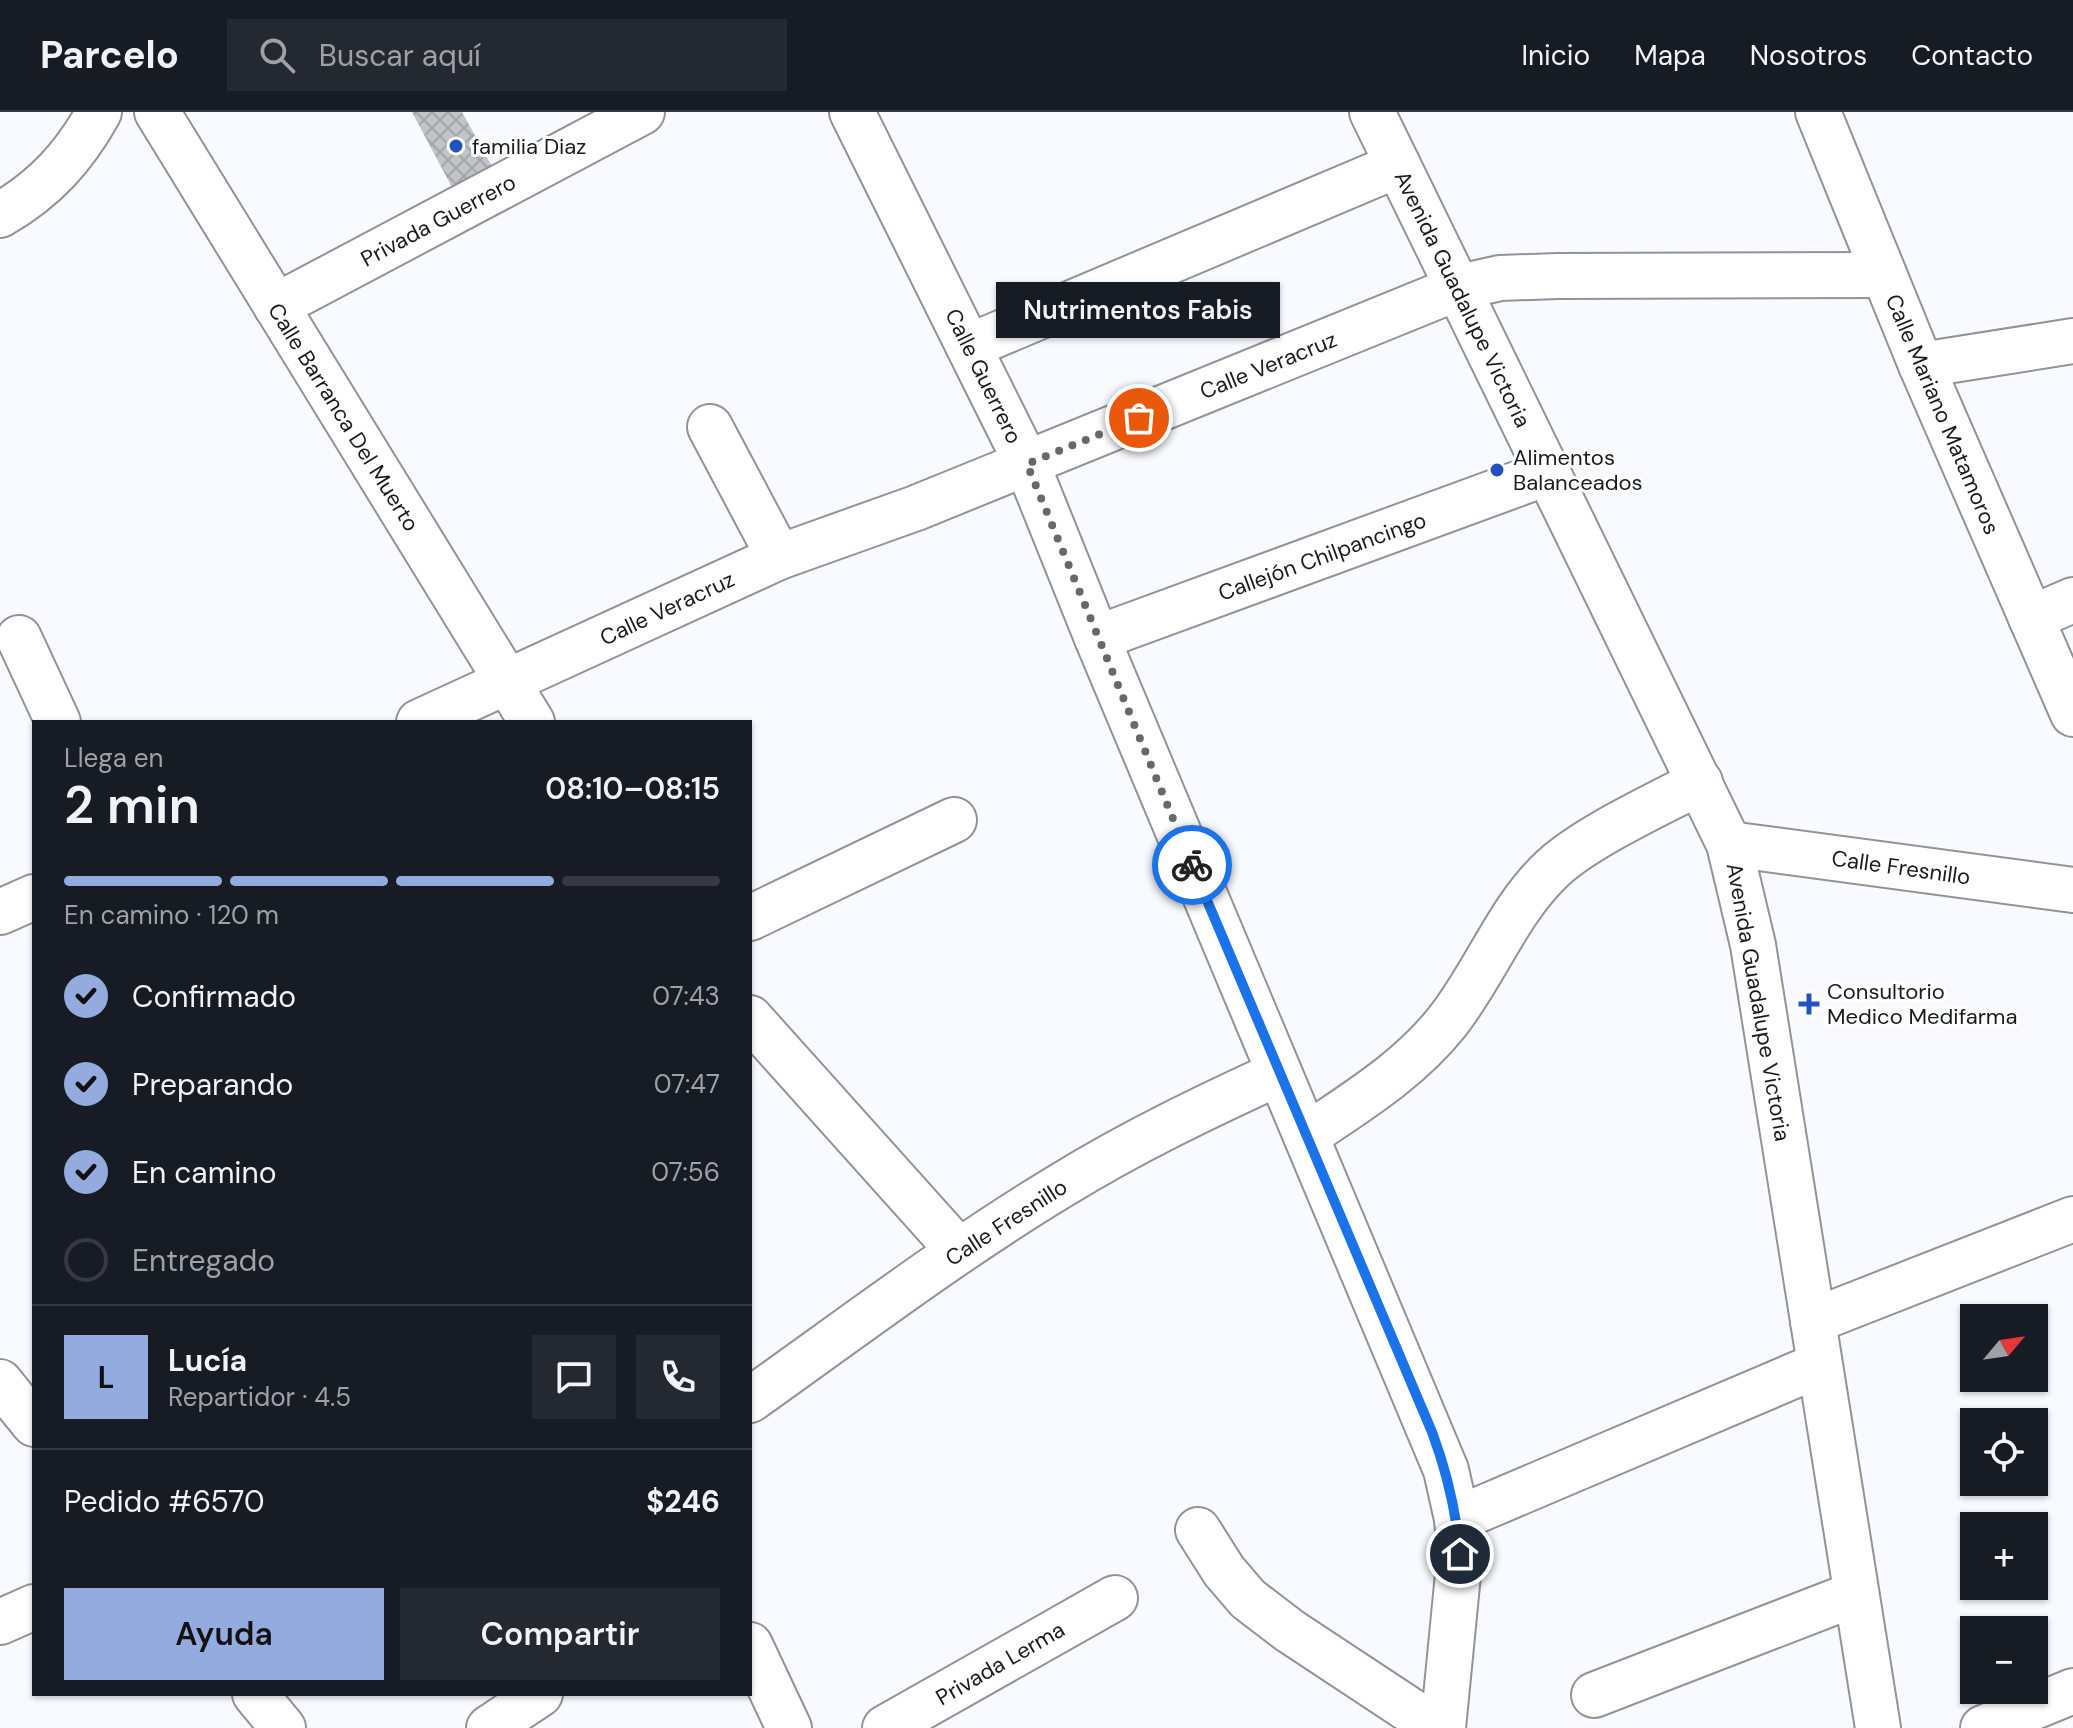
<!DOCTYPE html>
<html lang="es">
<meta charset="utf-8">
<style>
body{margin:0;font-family:"DM Sans",sans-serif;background:#242831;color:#f1f3f6;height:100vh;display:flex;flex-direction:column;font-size:30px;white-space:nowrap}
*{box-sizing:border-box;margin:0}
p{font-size:26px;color:#9ea1a6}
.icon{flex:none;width:44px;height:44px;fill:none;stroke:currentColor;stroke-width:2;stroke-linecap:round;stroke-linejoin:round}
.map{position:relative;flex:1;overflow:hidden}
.panel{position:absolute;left:32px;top:608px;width:720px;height:976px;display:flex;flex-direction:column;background:#171b24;border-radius:0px;box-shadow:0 2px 6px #0004}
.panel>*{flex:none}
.needle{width:52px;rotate:61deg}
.controls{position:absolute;left:1960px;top:1192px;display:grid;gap:16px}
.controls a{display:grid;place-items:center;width:88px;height:88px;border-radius:0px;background:#171b24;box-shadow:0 2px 6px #0004;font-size:40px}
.pin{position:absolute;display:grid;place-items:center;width:68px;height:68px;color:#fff;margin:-34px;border:4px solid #fff;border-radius:50%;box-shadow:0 2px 8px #0007}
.courier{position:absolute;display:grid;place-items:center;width:80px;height:80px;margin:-40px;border:6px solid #1a73e8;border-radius:50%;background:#fff;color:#222;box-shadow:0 2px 10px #0007}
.bubble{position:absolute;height:56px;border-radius:0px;background:#171b24;box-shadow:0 2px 6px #0004;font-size:26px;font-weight:600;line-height:56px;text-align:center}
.summary em{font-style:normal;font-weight:600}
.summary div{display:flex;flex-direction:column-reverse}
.summary{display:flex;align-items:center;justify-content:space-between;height:136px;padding:0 32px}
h1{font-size:52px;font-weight:600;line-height:60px}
.bar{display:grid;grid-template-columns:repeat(4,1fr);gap:12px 8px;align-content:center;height:96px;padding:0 32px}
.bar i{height:10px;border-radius:6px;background:#363941}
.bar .selected{background:#93abde}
.bar p{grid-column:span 4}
.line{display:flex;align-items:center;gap:20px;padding:0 32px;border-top:2px solid #363941}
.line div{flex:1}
.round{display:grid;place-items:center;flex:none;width:84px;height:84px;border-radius:0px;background:#242831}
ol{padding:0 32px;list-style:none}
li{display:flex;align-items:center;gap:24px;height:88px}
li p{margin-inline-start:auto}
li .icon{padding:8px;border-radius:50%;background:#93abde;color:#111;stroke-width:4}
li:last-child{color:#9ea1a6}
li i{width:44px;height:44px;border:4px solid #363941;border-radius:50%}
.button{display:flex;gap:16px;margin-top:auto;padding:16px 32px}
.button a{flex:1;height:92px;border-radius:0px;background:#93abde;color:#111;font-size:32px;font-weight:600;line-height:92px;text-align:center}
.button a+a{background:#242831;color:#f1f3f6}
header{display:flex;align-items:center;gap:48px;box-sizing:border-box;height:112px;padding:0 40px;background:#171b24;border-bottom:2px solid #363941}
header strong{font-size:38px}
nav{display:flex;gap:44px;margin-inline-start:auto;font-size:28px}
.search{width:560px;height:72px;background:#242831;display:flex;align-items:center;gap:20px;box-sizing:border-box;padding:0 28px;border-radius:0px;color:#9ea1a6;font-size:30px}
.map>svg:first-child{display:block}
</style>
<header>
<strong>Parcelo</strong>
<div class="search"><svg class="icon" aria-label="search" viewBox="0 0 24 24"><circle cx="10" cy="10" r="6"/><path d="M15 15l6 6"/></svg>Buscar aquí</div>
<nav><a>Inicio</a><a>Mapa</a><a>Nosotros</a><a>Contacto</a></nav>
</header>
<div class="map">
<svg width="2073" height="1616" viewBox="0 0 2073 1616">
<defs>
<pattern id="building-cross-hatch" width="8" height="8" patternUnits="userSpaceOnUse" patternTransform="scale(2)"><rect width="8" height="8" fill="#c0c3c7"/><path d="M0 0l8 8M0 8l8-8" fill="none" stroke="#a4a7aa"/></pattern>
</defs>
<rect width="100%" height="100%" fill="#f8faff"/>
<polygon fill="url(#building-cross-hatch)" points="412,0 462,0 500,69 456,83"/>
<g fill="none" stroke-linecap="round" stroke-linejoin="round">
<g stroke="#909397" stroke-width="48">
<g id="minor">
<polyline points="157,0 532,610"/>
<polyline points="852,0 1027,352 1097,526 1446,1358 1457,1407 1460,1442 1443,1616"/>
<polyline points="1818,0 1921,253 2073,602"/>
<path d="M 0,103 C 45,77 74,45 99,0"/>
<polyline points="276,194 642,0"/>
<polyline points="970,234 1398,53"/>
<polyline points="1921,253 2073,229"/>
<polyline points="710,315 779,445"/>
<polyline points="2031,506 2073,488"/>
<polyline points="19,526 58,610"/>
<polyline points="1097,526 1547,361"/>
<polyline points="419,610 779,445 916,396 1460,175 1500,166 1558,164 1884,163"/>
<polyline points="1729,732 2073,778"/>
<polyline points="0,800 34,785"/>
<polyline points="750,806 954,708"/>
<polyline points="750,906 959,1139"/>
<path d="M 1306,1024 C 1356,990 1408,959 1447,910 C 1486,861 1507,799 1553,756 C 1588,724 1657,693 1700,670"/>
<polyline points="1813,1209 2073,1107"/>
<polyline points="0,1270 34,1312"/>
<path d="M 750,1288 C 853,1215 954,1138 1062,1073 C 1132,1030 1205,995 1279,961"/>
<polyline points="1457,1407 1819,1253"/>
<polyline points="1198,1418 1224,1459 1248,1487 1290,1519 1437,1616"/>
<polyline points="0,1510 34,1495"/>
<polyline points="750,1533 789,1616"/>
<polyline points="255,1582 283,1616"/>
<polyline points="1594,1583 1855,1482"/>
<polyline points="489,1616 540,1582"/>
<polyline points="885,1616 1115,1486"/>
<polyline points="1983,1616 2073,1579"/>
</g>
</g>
<g stroke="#909397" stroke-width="48">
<polyline id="major" points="1372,0 1729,732 1753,833 1878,1616"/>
</g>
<use href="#minor" stroke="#fff" stroke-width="44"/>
<use href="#major" stroke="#fff" stroke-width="44"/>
</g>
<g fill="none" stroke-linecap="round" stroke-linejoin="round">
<polyline stroke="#67686b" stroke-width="8" stroke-dasharray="0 14.4" points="1139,306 1027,352 1192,753"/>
<path stroke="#1a73e8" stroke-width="10" d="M 1192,753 L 1432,1320 C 1447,1360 1456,1398 1460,1442"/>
</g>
<g fill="#2052c0" stroke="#fff" stroke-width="3">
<circle cx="456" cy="34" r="8"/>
<circle cx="1497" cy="358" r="8"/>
<path d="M1805 880h8v8h8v8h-8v8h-8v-8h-8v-8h8z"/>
</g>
<g text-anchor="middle" stroke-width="6" stroke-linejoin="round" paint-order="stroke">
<g font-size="22" fill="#191a1c" stroke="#fff" text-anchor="start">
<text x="472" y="42">familia Diaz</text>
<text x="1513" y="353">Alimentos<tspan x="1513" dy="25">Balanceados</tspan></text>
<text x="1827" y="887">Consultorio<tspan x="1827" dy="25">Medico Medifarma</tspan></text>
</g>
<g font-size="22" fill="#191a1c" stroke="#fff">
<text transform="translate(438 108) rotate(-28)" y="8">Privada Guerrero</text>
<text transform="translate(1463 187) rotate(64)" y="8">Avenida Guadalupe Victoria</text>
<text transform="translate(1268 253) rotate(-22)" y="8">Calle Veracruz</text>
<text transform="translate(984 264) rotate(64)" y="8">Calle Guerrero</text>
<text transform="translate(1943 302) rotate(67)" y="8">Calle Mariano Matamoros</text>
<text transform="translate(344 305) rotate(58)" y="8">Calle Barranca Del Muerto</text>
<text transform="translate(1322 444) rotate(-20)" y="8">Callejón Chilpancingo</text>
<text transform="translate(667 496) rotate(-25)" y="8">Calle Veracruz</text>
<text transform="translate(1901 755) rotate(8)" y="8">Calle Fresnillo</text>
<text transform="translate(1759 890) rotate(80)" y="8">Avenida Guadalupe Victoria</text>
<text transform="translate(1006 1110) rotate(-33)" y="8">Calle Fresnillo</text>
<text transform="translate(1000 1551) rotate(-30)" y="8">Privada Lerma</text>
</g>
</g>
</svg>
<div class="controls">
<a><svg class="needle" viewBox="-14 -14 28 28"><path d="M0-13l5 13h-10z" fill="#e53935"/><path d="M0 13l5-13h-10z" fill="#9ea1a6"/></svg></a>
<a><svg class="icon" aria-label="locate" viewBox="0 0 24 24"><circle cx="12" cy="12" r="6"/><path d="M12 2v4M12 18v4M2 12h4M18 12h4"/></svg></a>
<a>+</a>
<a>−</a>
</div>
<div class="pin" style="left:1139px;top:306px;background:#ea580c"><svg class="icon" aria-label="bag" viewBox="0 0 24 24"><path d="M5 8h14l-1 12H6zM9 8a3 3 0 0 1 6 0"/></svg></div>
<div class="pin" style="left:1460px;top:1442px;background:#1f2937"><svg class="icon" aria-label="home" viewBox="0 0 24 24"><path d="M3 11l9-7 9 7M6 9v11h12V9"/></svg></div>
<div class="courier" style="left:1192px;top:753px"><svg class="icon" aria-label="bike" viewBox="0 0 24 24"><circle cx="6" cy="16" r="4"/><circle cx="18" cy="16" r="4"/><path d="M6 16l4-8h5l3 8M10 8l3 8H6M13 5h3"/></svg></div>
<div class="bubble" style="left:996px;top:170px;width:284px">Nutrimentos Fabis</div>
<section class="panel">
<div class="summary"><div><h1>2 min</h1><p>Llega en</p></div><em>08:10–08:15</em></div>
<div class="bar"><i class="selected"></i><i class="selected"></i><i class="selected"></i><i></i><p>En camino · 120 m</p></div>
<ol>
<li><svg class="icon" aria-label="check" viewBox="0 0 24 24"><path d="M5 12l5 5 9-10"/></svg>Confirmado<p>07:43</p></li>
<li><svg class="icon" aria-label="check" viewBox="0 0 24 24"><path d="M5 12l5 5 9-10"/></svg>Preparando<p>07:47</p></li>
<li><svg class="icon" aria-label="check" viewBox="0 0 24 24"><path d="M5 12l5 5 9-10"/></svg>En camino<p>07:56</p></li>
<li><i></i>Entregado</li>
</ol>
<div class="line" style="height:144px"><b class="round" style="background:#93abde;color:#111">L</b><div><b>Lucía</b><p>Repartidor · 4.5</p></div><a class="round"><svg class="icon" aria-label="chat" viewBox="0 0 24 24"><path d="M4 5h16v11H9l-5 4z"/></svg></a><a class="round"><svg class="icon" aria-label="phone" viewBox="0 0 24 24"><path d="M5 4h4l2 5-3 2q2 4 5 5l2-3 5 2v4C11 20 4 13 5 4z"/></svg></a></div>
<div class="line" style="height:104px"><div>Pedido #6570</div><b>$246</b></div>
<div class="button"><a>Ayuda</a><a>Compartir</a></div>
</section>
</div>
